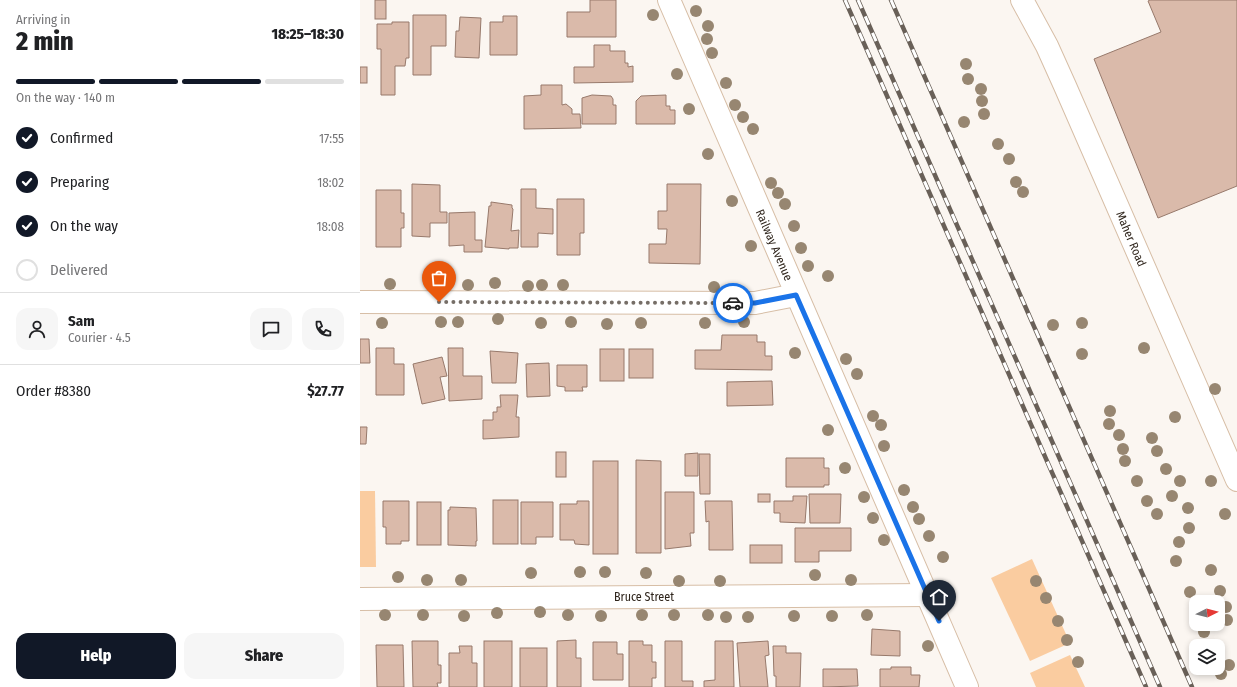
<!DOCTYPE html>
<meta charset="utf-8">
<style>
body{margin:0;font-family:"Fira Sans Condensed",sans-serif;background:#f6f6f6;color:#202124;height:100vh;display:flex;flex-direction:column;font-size:15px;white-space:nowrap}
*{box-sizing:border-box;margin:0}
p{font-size:13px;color:#757577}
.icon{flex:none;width:22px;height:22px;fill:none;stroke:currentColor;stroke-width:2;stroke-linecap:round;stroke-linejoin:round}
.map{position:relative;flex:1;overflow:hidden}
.panel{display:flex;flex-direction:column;background:#fff;width:360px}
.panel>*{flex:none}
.needle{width:26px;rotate:84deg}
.fabs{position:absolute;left:829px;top:595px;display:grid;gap:8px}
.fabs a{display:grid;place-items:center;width:36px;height:36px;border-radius:8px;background:#fff;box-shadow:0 2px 6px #0003;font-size:20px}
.pin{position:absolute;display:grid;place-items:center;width:34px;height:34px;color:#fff;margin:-41px -17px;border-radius:50% 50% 50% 0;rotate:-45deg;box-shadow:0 0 4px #0007}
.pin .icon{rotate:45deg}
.courier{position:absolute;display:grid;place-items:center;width:40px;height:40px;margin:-20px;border:3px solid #1a73e8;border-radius:50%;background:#fff;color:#222;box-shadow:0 1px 5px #0007}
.head em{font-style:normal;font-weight:800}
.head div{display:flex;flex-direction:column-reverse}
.head{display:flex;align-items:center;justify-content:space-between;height:68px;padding:0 16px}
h1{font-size:26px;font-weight:800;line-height:30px}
.bar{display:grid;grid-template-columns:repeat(4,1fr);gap:6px 4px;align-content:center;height:48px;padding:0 16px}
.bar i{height:5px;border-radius:3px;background:#e0e0e0}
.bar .on{background:#111827}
.bar p{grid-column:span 4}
.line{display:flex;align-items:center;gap:10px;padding:0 16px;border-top:1px solid #e0e0e0}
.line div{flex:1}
.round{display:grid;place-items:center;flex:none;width:42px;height:42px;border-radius:12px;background:#f6f6f6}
ol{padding:0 16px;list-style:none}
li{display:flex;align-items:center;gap:12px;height:44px}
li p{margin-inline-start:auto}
li .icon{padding:4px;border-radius:50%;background:#111827;color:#fff;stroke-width:4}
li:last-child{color:#757577}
li i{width:22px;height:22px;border:2px solid #e0e0e0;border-radius:50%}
.button{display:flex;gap:8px;margin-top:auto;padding:8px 16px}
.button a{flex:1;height:46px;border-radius:12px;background:#111827;color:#fff;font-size:16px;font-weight:800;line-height:46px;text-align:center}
.button a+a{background:#f6f6f6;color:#202124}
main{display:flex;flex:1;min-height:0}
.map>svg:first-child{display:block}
</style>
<main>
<section class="panel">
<div class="head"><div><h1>2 min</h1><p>Arriving in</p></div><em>18:25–18:30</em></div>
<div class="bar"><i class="on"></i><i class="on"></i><i class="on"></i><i></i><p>On the way · 140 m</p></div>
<ol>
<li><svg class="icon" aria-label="check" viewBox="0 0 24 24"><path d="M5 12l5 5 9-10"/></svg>Confirmed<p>17:55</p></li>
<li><svg class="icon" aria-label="check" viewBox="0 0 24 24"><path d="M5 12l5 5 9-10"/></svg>Preparing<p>18:02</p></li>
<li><svg class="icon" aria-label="check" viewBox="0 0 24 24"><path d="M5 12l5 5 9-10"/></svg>On the way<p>18:08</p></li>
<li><i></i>Delivered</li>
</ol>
<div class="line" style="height:72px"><a class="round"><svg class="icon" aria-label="person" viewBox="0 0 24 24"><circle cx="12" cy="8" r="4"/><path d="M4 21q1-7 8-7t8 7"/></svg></a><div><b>Sam</b><p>Courier · 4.5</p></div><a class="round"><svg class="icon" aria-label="chat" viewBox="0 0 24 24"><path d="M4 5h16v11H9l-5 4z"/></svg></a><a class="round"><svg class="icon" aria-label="phone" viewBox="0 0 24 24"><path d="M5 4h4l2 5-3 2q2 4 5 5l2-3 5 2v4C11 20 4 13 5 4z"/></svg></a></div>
<div class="line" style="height:52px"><div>Order #8380</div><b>$27.77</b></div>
<div class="button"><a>Help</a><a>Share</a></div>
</section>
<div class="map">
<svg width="877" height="687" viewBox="0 0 877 687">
<rect width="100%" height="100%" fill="#fbf6f1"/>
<g fill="#facca0">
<polygon points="0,491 15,491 16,567 0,567"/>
<polygon points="672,559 710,643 670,661 631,578"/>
<polygon points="710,655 725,687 676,687 670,673"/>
</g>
<g fill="#dabaaa" stroke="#97796b">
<rect x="15" y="0" width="11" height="19"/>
<polygon points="230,0 256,0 256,37 207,37 207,12 230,12"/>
<polygon points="790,0 877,0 877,186 798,218 734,59 801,32 788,1"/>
<polygon points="53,15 86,15 86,46 71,46 71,75 53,75"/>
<polygon points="143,16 157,16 157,55 130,55 130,22 143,22"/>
<polygon points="100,17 121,18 119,58 95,57 96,31 99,31"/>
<polygon points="32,22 49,22 49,58 46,58 45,66 35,66 35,95 21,95 21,49 17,49 17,24 32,24"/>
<polygon points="234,45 250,45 250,51 265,51 265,63 268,63 268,67 273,66 273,82 214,83 214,67 234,67"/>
<rect x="0" y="67" width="7" height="16"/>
<polygon points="181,85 202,85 202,105 206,104 212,109 212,114 220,114 221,128 164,129 164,96 181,95"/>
<polygon points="232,95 251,96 253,99 253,105 256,105 256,124 222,124 222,98"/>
<polygon points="306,95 306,106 310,106 310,110 315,110 315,124 276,124 276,101 281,96"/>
<polygon points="52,184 80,185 80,212 87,212 87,223 70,223 70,237 52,236"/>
<polygon points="307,184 341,184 340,264 289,263 289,244 306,244 307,229 298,229 298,211 307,211"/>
<polygon points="161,189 176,189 176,208 193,209 193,234 178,233 178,247 161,247"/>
<polygon points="16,190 41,190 41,213 44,213 44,228 41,228 41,247 16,247"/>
<polygon points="197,199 224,199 224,233 220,233 220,255 197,255"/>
<polygon points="131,202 152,205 152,208 153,209 151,231 159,230 158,248 149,248 149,249 125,247 129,206 131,206"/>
<polygon points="115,212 115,240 122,240 122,252 104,252 104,245 89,246 89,213"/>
<polygon points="362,335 397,335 397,342 405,342 405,356 412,356 412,370 335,369 335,350 361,350"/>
<polygon points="0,339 9,339 10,363 0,363"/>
<polygon points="16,348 34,348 34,364 44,364 44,395 16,395"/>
<polygon points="88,348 103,348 103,376 122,376 122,399 89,401"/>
<rect x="240" y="349" width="24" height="32"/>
<rect x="269" y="349" width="24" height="29"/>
<polygon points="130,351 158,353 156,383 132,383"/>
<polygon points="82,357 87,376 80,377 85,399 62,404 53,364"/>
<polygon points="189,363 190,396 167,397 166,364"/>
<polygon points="197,365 227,365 227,387 222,387 223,391 205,391 205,387 197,386"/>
<polygon points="412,381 413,405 367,406 367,382"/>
<polygon points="140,395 158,395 156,417 159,417 159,437 123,439 123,420 133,420 133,412 137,412 137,407 141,407"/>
<polygon points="0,427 7,427 6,444 0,444"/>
<rect x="196" y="452" width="10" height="25"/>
<polygon points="338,453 338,476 325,476 325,454"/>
<polygon points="339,454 350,454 350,494 340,494"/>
<polygon points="426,458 464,458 464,468 469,468 469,485 464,485 464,487 426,487"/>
<polygon points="276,460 301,461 301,553 276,553"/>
<rect x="233" y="461" width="25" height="93"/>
<polygon points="305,492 334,492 334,533 330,533 331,546 305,549"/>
<rect x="398" y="494" width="12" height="8"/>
<polygon points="449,494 481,494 480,523 450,523"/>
<polygon points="433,496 447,496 445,523 420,522 420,513 414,513 414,501 433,501"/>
<rect x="133" y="500" width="25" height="44"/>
<polygon points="23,501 49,501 49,541 41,541 41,544 26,544 26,527 23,527"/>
<polygon points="217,501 229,501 229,545 215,544 214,540 200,540 200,504 217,504"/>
<polygon points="345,501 372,501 373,550 349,550 349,521 346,522"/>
<rect x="57" y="502" width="24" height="43"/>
<polygon points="161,502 193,502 193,537 176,537 176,544 161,544"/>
<polygon points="90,507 116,508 117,541 116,541 116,546 88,545 88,510 90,510"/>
<polygon points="435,528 491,528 491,551 459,551 459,562 435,562"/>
<rect x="390" y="545" width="32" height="18"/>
<polygon points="512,629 540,631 540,656 511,655"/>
<polygon points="216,640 216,658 221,658 221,687 197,687 197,641"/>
<polygon points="52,641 78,641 78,665 81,665 81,683 77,683 78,687 53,687"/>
<rect x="124" y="641" width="28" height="46"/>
<polygon points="269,641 283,641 283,645 292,645 292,662 296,662 296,678 292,678 292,687 269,687"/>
<polygon points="305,641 322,641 322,681 333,681 333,687 305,687"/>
<polygon points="355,641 373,641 374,687 344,687 344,681 355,680"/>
<polygon points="408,641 409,655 405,656 408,687 380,687 377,643"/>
<polygon points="233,642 257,642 257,654 263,654 263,680 233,680"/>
<polygon points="16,645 43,645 44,687 17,687"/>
<polygon points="99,646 112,646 112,663 117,663 117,687 89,687 89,653 100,653"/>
<polygon points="413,646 426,646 426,653 441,653 440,687 416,687 416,676 414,676"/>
<rect x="160" y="648" width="27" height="39"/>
<polygon points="531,667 551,667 551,675 560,675 559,687 520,687 520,669 531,669"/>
<polygon points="463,669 497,669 498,686 463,687"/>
</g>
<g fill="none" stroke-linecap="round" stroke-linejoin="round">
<g stroke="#d7bea6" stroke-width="24">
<g id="minor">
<polyline points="309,0 607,687"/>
<polyline points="662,0 687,46 705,86 877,480"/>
<polyline points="0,302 395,303 436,295"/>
<polyline points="0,599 567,595"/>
</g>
</g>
<use href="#minor" stroke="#fff" stroke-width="22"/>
<g stroke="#696058" stroke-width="4.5">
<g id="rail">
<polyline points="485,0 786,687"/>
<polyline points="498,0 800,687"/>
<polyline points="531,0 832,687"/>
</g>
</g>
<use href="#rail" stroke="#fff" stroke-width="3" stroke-dasharray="9" stroke-linecap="butt"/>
</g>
<g fill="#978671">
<circle cx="336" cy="11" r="6"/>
<circle cx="293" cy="15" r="6"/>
<circle cx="348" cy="26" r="6"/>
<circle cx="347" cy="39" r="6"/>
<circle cx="352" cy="53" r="6"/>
<circle cx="606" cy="64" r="6"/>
<circle cx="317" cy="74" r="6"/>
<circle cx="608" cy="79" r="6"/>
<circle cx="366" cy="83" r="6"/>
<circle cx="621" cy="89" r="6"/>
<circle cx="622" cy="101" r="6"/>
<circle cx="375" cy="105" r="6"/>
<circle cx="329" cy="109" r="6"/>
<circle cx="624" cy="114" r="6"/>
<circle cx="383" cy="117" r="6"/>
<circle cx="604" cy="122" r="6"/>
<circle cx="393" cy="129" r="6"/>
<circle cx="638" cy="144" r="6"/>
<circle cx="348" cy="154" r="6"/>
<circle cx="649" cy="159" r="6"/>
<circle cx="656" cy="182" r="6"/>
<circle cx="411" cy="183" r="6"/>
<circle cx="663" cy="192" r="6"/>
<circle cx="418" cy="193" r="6"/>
<circle cx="372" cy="201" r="6"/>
<circle cx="425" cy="204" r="6"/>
<circle cx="434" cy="226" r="6"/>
<circle cx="391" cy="246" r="6"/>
<circle cx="441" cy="248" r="6"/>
<circle cx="448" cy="266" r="6"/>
<circle cx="468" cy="276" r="6"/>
<circle cx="135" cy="283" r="6"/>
<circle cx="30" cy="284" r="6"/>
<circle cx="108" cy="285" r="6"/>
<circle cx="182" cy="285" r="6"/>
<circle cx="203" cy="285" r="6"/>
<circle cx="168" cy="286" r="6"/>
<circle cx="354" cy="287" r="6"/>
<circle cx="138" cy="319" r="6"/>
<circle cx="81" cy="322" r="6"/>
<circle cx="98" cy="322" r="6"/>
<circle cx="211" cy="322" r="6"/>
<circle cx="384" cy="322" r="6"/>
<circle cx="22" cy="323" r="6"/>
<circle cx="181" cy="323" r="6"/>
<circle cx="281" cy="323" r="6"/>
<circle cx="345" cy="323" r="6"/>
<circle cx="722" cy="323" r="6"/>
<circle cx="247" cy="324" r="6"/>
<circle cx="693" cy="325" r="6"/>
<circle cx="784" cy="348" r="6"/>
<circle cx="435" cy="353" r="6"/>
<circle cx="722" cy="354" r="6"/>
<circle cx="486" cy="359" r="6"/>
<circle cx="497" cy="374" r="6"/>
<circle cx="855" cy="389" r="6"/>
<circle cx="750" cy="411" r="6"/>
<circle cx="513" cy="416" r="6"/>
<circle cx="815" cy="417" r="6"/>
<circle cx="749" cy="424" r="6"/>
<circle cx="521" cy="425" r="6"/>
<circle cx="468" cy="430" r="6"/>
<circle cx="759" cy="435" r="6"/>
<circle cx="792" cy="438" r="6"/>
<circle cx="524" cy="446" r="6"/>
<circle cx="763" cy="449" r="6"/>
<circle cx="797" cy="451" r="6"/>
<circle cx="765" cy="461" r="6"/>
<circle cx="485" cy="468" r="6"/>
<circle cx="806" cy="469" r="6"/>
<circle cx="777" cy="481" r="6"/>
<circle cx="820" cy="481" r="6"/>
<circle cx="851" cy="481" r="6"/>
<circle cx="544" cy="490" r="6"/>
<circle cx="812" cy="496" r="6"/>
<circle cx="504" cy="497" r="6"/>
<circle cx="787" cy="501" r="6"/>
<circle cx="553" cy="507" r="6"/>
<circle cx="828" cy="508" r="6"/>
<circle cx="797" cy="514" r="6"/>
<circle cx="865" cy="514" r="6"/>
<circle cx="513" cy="518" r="6"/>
<circle cx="559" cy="519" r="6"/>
<circle cx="829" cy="528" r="6"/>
<circle cx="569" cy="536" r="6"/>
<circle cx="524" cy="540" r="6"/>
<circle cx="819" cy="542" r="6"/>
<circle cx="583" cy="557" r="6"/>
<circle cx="816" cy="561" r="6"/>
<circle cx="851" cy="570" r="6"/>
<circle cx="220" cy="572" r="6"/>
<circle cx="245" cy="572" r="6"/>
<circle cx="171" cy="573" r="6"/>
<circle cx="286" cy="573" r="6"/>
<circle cx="455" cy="575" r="6"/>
<circle cx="38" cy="577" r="6"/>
<circle cx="67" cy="580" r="6"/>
<circle cx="101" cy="580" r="6"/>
<circle cx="491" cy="580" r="6"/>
<circle cx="319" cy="581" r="6"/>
<circle cx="360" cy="581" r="6"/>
<circle cx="676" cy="581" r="6"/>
<circle cx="860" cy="591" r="6"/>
<circle cx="830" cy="592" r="6"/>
<circle cx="686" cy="598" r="6"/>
<circle cx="866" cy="607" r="6"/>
<circle cx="180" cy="612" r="6"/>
<circle cx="137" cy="613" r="6"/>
<circle cx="25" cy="615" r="6"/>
<circle cx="63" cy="615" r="6"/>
<circle cx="208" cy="615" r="6"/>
<circle cx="282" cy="615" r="6"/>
<circle cx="314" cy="615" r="6"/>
<circle cx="348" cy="615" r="6"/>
<circle cx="507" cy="615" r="6"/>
<circle cx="104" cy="616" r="6"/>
<circle cx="241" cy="616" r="6"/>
<circle cx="434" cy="616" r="6"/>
<circle cx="472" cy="616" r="6"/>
<circle cx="366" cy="617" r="6"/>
<circle cx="388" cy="617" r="6"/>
<circle cx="867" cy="620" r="6"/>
<circle cx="698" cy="621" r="6"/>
<circle cx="844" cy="632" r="6"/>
<circle cx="707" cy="640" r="6"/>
<circle cx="568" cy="646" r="6"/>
<circle cx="718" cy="662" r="6"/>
<circle cx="869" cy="665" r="6"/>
<circle cx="861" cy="674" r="6"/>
</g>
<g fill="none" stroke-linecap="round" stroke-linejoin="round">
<polyline stroke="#766e67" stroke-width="4" stroke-dasharray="0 7.2" points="79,302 373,303"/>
<polyline stroke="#1a73e8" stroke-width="5" points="373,303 395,303 436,295 579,621"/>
</g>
<g text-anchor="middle" stroke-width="3.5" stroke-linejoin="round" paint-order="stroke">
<g font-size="12" fill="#2f251c" stroke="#fff">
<text transform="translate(771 239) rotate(67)" y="4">Maher Road</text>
<text transform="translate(414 245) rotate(67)" y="4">Railway Avenue</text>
<text x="284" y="601">Bruce Street</text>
</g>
</g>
</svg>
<div class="fabs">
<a><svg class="needle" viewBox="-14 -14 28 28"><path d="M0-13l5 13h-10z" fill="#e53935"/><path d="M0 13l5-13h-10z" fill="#757577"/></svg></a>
<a><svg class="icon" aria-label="layers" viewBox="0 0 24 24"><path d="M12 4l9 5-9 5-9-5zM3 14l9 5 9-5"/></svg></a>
</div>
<div class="pin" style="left:79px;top:302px;background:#ea580c"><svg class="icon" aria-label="bag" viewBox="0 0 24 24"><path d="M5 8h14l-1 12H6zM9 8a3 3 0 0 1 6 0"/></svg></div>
<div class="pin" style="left:579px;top:621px;background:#1f2937"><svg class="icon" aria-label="home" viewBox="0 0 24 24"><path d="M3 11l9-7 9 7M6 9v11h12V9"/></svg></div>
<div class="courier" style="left:373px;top:303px"><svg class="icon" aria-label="car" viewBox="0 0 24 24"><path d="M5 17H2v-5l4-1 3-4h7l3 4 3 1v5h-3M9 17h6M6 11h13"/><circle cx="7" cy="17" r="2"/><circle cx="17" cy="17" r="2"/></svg></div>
</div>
</main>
